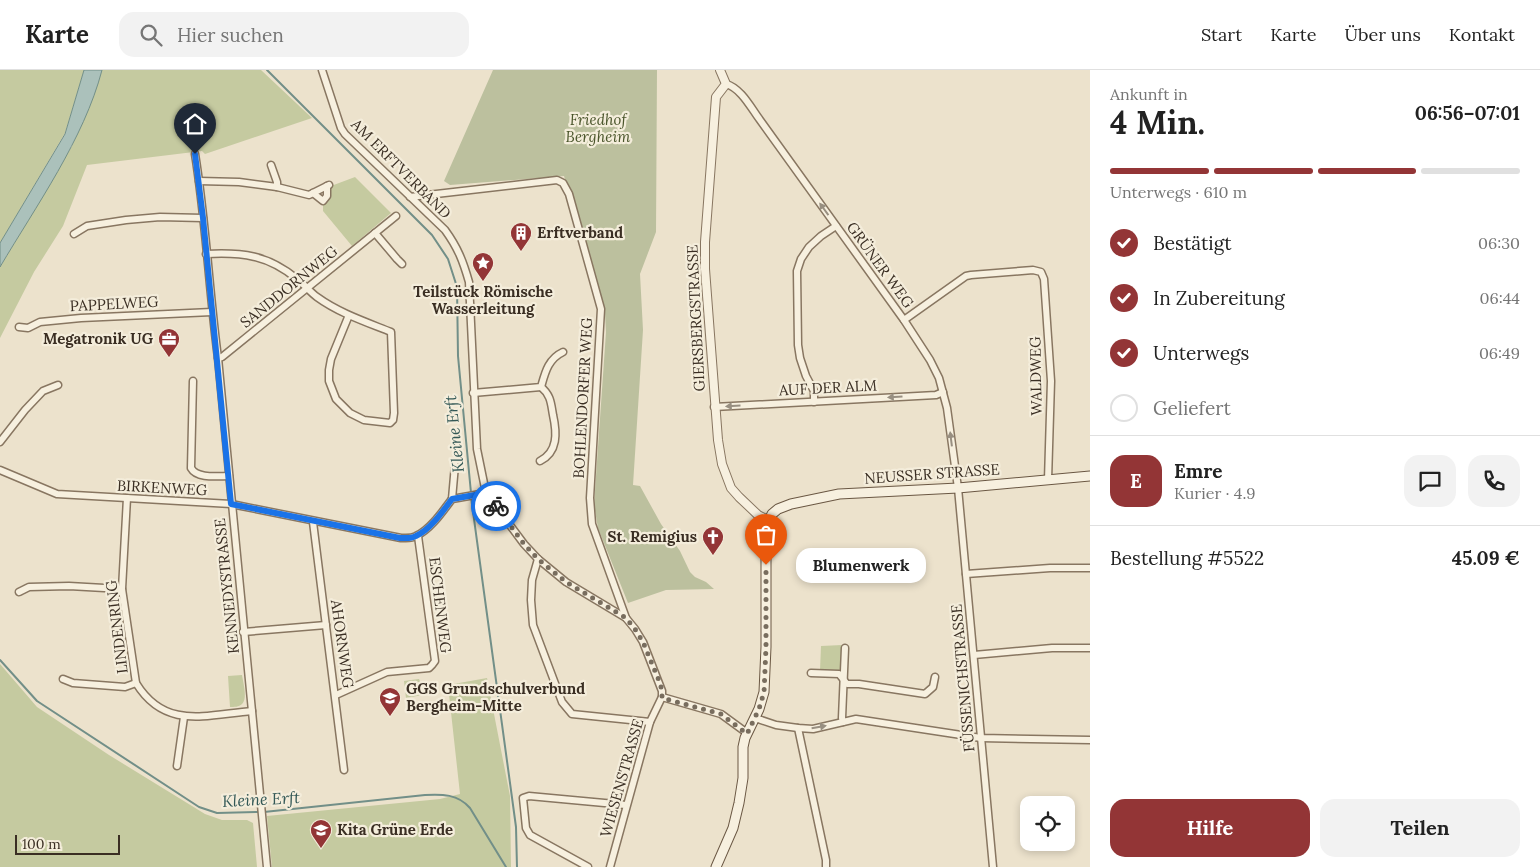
<!DOCTYPE html>
<html lang="de">
<meta charset="utf-8">
<style>
body{margin:0;font-family:Lora,serif;background:#f2f2f2;color:#222;height:100vh;display:flex;flex-direction:column;font-size:19px;white-space:nowrap}
*{box-sizing:border-box;margin:0}
p{font-size:16px;color:#767676}
.icon{flex:none;width:28px;height:28px;fill:none;stroke:currentColor;stroke-width:2;stroke-linecap:round;stroke-linejoin:round}
.map{position:relative;flex:1;overflow:hidden}
.drawer{display:flex;flex-direction:column;background:#fff;width:450px}
.drawer>*{flex:none}
.fabs{position:absolute;left:1020px;top:726px;display:grid;gap:10px}
.fabs a{display:grid;place-items:center;width:55px;height:55px;border-radius:10px;background:#fff;box-shadow:0 2px 8px #0003;font-size:25px}
.scale{position:absolute;left:15px;bottom:12px;width:105px;box-sizing:border-box;padding-left:5px;border:2px solid #3a2e23;border-top:0;font-size:14px;line-height:18px;white-space:nowrap;color:#3a2e23;-webkit-text-stroke:4px #f4eddb;paint-order:stroke}
.pin{position:absolute;display:grid;place-items:center;width:42px;height:42px;color:#fff;margin:-51px -21px;border-radius:50% 50% 50% 0;rotate:-45deg;box-shadow:0 0 5px #0007}
.pin .icon{rotate:45deg}
.courier{position:absolute;display:grid;place-items:center;width:50px;height:50px;margin:-25px;border:4px solid #1a73e8;border-radius:50%;background:#fff;color:#222;box-shadow:0 1px 6px #0007}
.bubble{position:absolute;height:35px;border-radius:15px;background:#fff;box-shadow:0 2px 8px #0003;font-size:16px;font-weight:700;line-height:35px;text-align:center}
.head em{font-style:normal;font-weight:700}
.head div{display:flex;flex-direction:column-reverse}
.head{display:flex;align-items:center;justify-content:space-between;height:85px;padding:0 20px}
h1{font-size:32px;font-weight:700;line-height:38px}
.bar{display:grid;grid-template-columns:repeat(4,1fr);gap:8px 5px;align-content:center;height:60px;padding:0 20px}
.bar i{height:6px;border-radius:4px;background:#e0e0e0}
.bar .current{background:#933536}
.bar p{grid-column:span 4}
.line{display:flex;align-items:center;gap:12px;padding:0 20px;border-top:1px solid #e0e0e0}
.line div{flex:1}
.round{display:grid;place-items:center;flex:none;width:52px;height:52px;border-radius:15px;background:#f2f2f2}
ol{padding:0 20px;list-style:none}
li{display:flex;align-items:center;gap:15px;height:55px}
li p{margin-inline-start:auto}
li .icon{padding:5px;border-radius:50%;background:#933536;color:#fff;stroke-width:4}
li:last-child{color:#767676}
li i{width:28px;height:28px;border:2px solid #e0e0e0;border-radius:50%}
.button{display:flex;gap:10px;margin-top:auto;padding:10px 20px}
.button a{flex:1;height:58px;border-radius:15px;background:#933536;color:#fff;font-size:20px;font-weight:700;line-height:58px;text-align:center}
.button a+a{background:#f2f2f2;color:#222}
header{display:flex;align-items:center;gap:30px;box-sizing:border-box;height:70px;padding:0 25px;background:#fff;border-bottom:1px solid #e0e0e0}
header strong{font-size:24px}
nav{display:flex;gap:28px;margin-inline-start:auto;font-size:18px}
.search{width:350px;height:45px;background:#f2f2f2;display:flex;align-items:center;gap:12px;box-sizing:border-box;padding:0 18px;border-radius:15px;color:#767676;font-size:19px}
main{display:flex;flex:1;min-height:0}
.map>svg:first-child{display:block}
</style>
<header>
<strong>Karte</strong>
<div class="search"><svg class="icon" aria-label="search" viewBox="0 0 24 24"><circle cx="10" cy="10" r="6"/><path d="M15 15l6 6"/></svg>Hier suchen</div>
<nav><a>Start</a><a>Karte</a><a>Über uns</a><a>Kontakt</a></nav>
</header>
<main>
<div class="map">
<svg width="1090" height="797" viewBox="0 0 1090 797">
<rect width="100%" height="100%" fill="#ece2cc"/>
<g fill="#c5caa0">
<polygon points="0,0 84,0 65,63 0,173"/>
<polygon points="102,0 261,0 312,48 205,84 202,81 87,95 63,156 34,202 0,268 0,197 72,76 98,12"/>
<polygon points="355,107 391,143 352,176 323,141 323,134 329,129 331,116"/>
<polygon points="842,575 841,599 839,601 820,601 821,576"/>
<polygon points="0,594 37,637 109,685 205,744 222,750 247,750 253,753 257,797 0,797"/>
<path d="M 242,605 C 243,612 248,629 242,634 C 239,637 234,637 230,637 L 228,606 Z"/>
<polygon points="487,608 510,726 511,797 272,797 267,746 440,729 460,724 448,615"/>
<polygon points="419,609 422,616 434,623 406,628 404,611"/>
</g>
<polygon fill="#bcc09e" points="493,0 657,0 656,162 640,204 643,260 633,415 640,416 661,454 680,481 690,502 695,507 706,512 714,519 666,520 628,533 598,458 594,435 606,262 605,244 564,106 450,115 444,111"/>
<path fill="#abc1bb" stroke="#728f88" d="M 84,0 L 102,0 C 84,69 36,136 0,197 L 0,173 L 65,64 Z"/>
<g fill="none" stroke-linecap="round" stroke-linejoin="round">
<g stroke="#728f88" stroke-width="2">
<polyline points="267,0 432,165 448,189 457,217 458,286 471,423"/>
<polyline points="471,427 516,757 517,797"/>
<polyline points="0,590 37,631 199,737 217,743 259,742"/>
<path d="M 264,742 L 425,725 C 442,724 458,724 470,738 L 506,797"/>
</g>
<g stroke="#887661" stroke-width="9">
<g id="minor">
<path d="M 322,0 L 341,58 L 345,64 L 445,160 C 458,178 463,191 469,212 L 477,379 L 486,423 L 524,474 L 538,489 L 566,512 L 626,548 L 635,559 L 643,572 L 662,621 L 662,627 L 650,652 L 610,797"/>
<path d="M 726,14 C 741,18 751,38 760,50 L 904,250 L 930,290 L 939,308 L 947,338 L 958,418 L 993,797"/>
<path d="M 195,84 C 206,152 209,220 218,288 L 267,797"/>
<polyline points="271,95 277,112 277,117"/>
<polyline points="199,111 239,112 277,117 309,125 329,115"/>
<polyline points="313,123 323,131 327,126 327,116"/>
<polyline points="410,127 557,110 563,113 569,124 601,239 590,428 592,454 626,548"/>
<polyline points="375,163 397,189 402,194"/>
<polyline points="74,164 87,156 126,150 160,147 203,148"/>
<path d="M 206,184 C 242,182 268,185 297,209 C 304,214 310,222 317,227 C 339,243 366,252 391,262 L 394,343 L 393,350 L 390,353 L 364,350 L 350,343 L 336,329 L 329,311 L 329,300 L 331,289 L 349,245"/>
<polyline points="904,250 966,206 971,205 1033,200 1041,202 1044,209 1051,311 1048,410"/>
<polyline points="19,257 28,258 40,252 81,248 212,242"/>
<polyline points="218,288 222,287 396,146"/>
<path d="M 193,311 L 191,398 C 197,409 218,406 229,406"/>
<path d="M 473,323 L 541,317 C 545,303 548,289 563,282"/>
<polyline points="814,332 814,321 806,306 800,288 798,275 797,201 801,189 809,177 821,166 836,156"/>
<polyline points="714,337 936,325 943,322"/>
<polyline points="0,372 25,340 43,321 58,315"/>
<path d="M 540,391 C 558,382 557,363 553,345 C 551,334 551,325 541,317"/>
<path d="M 0,400 L 57,424 L 231,434 L 401,468 C 406,468 411,469 416,466 C 430,460 443,441 452,429 L 486,423"/>
<path d="M 127,428 L 122,519 L 136,613 C 165,660 205,645 252,641"/>
<polyline points="452,429 455,395"/>
<polyline points="313,452 344,700"/>
<polyline points="538,489 532,510 531,530 533,555 562,632 572,644 650,652"/>
<polyline points="966,504 1050,498 1090,498"/>
<polyline points="19,522 29,517 69,516 122,519"/>
<polyline points="243,562 326,555"/>
<polyline points="974,585 1052,578 1090,578"/>
<polyline points="811,603 839,604 847,614 859,614 925,624 933,617 935,607"/>
<polyline points="63,609 73,613 125,617 136,613"/>
<polyline points="336,625 387,602 429,598 432,595 435,591 418,466"/>
<polyline points="662,627 721,644 747,663"/>
<polyline points="755,648 776,655 798,658 813,659 856,649 981,668 1090,670"/>
<polyline points="843,652 842,648 845,578"/>
<polyline points="798,658 826,790 826,797"/>
<polyline points="177,696 184,647"/>
<polyline points="588,797 530,765 526,758 523,728 529,726 626,735"/>
</g>
</g>
<g stroke="#887661" stroke-width="10">
<polyline id="tertiary" points="720,0 726,14 716,27 705,172 705,199 718,370 722,394 731,418 739,427 758,445 768,450"/>
</g>
<g stroke="#6a5743" stroke-width="11">
<polyline id="secondary" points="716,797 733,758 739,733 743,708 743,677 745,668 759,639 764,622 766,577 766,457 772,444 778,439 791,434 839,424 958,418 1090,406"/>
</g>
<use href="#minor" stroke="#f7f0df" stroke-width="6"/>
<use href="#tertiary" stroke="#f7f0df" stroke-width="8"/>
<use href="#secondary" stroke="#f7f0df" stroke-width="9"/>
</g>
<defs><path id="oneway-solid" d="M-6-.8H1V-3.2L6.5 0L1 3.2V.8H-6Z" transform="scale(1.25)"/></defs>
<g fill="#988f81">
<use href="#oneway-solid" transform="translate(824 139) rotate(-126)"/>
<use href="#oneway-solid" transform="translate(895 327) rotate(176)"/>
<use href="#oneway-solid" transform="translate(733 336) rotate(177)"/>
<use href="#oneway-solid" transform="translate(951 369) rotate(-97)"/>
<use href="#oneway-solid" transform="translate(819 657) rotate(-10)"/>
</g>
<g fill="none" stroke-linecap="round" stroke-linejoin="round">
<polyline stroke="#786d5e" stroke-width="5" stroke-dasharray="0 9" points="496,436 524,474 538,489 566,512 626,548 635,559 643,572 660,613 662,621 662,628 721,644 747,664 759,639 764,622 766,577 766,495"/>
<path stroke="#1a73e8" stroke-width="6" d="M 195,84 L 203,148 L 231,434 L 400,468 C 406,468 411,469 416,466 C 430,460 443,441 452,429 L 486,423 L 496,436"/>
</g>
<defs>
<g id="building-pin" transform="scale(1.125)"><path d="M0 17L-7.5 6A9.5 9.5 0 1 1 7.5 6Z" fill="#933536" stroke="#f4eddb"/><path d="M-4-6H4V6H1V3H-1V6H-4ZM-2.5-4.3h1.7v1.8h-1.7ZM.8-4.3h1.7v1.8H.8ZM-2.5-1h1.7V.8h-1.7ZM.8-1h1.7V.8H.8Z" fill="#fff"/></g>
<g id="sight-pin" transform="scale(1.125)"><path d="M0 17L-7.5 6A9.5 9.5 0 1 1 7.5 6Z" fill="#933536" stroke="#f4eddb"/><path d="M0-6L1.8-2.2L6-1.7L2.9 1.2L3.7 5.4L0 3.3L-3.7 5.4L-2.9 1.2L-6-1.7L-1.8-2.2Z" fill="#fff"/></g>
<g id="office-pin" transform="scale(1.125)"><path d="M0 17L-7.5 6A9.5 9.5 0 1 1 7.5 6Z" fill="#933536" stroke="#f4eddb"/><path d="M-6-3h4V-5.5h4V-3h4V5H-6ZM-1-4.5V-3h2v-1.5ZM-6 0V1H6V0Z" fill="#fff"/></g>
<g id="church-pin" transform="scale(1.125)"><path d="M0 17L-7.5 6A9.5 9.5 0 1 1 7.5 6Z" fill="#933536" stroke="#f4eddb"/><path d="M-1.2-6h2.4v3.5h3.3v2.4h-3.3V6h-2.4V-.1h-3.3v-2.4h3.3Z" fill="#fff"/></g>
<g id="school-pin" transform="scale(1.125)"><path d="M0 17L-7.5 6A9.5 9.5 0 1 1 7.5 6Z" fill="#933536" stroke="#f4eddb"/><path d="M0-5L7-2L0 1L-7-2ZM-4 1L0 2.5L4 1V4Q0 6-4 4Z" fill="#fff"/></g>
</defs>
<g fill-rule="evenodd">
<use href="#building-pin" x="521" y="163"/>
<use href="#sight-pin" x="483" y="193"/>
<use href="#office-pin" x="169" y="269"/>
<use href="#church-pin" x="713" y="467"/>
<use href="#school-pin" x="390" y="628"/>
<use href="#school-pin" x="321" y="760"/>
</g>
<g text-anchor="middle" stroke-width="4.5" stroke-linejoin="round" paint-order="stroke">
<g font-size="15" font-style="italic" fill="#4a552b" stroke="#f4eddb">
<text x="598" y="55">Friedhof<tspan x="598" dy="17">Bergheim</tspan></text>
</g>
<g font-size="15" fill="#3a2e23" stroke="#f4eddb">
<text transform="translate(401 99) rotate(45)" y="5">AM ERFTVERBAND</text>
<text transform="translate(880 195) rotate(54)" y="5">GRÜNER WEG</text>
<text transform="translate(289 217) rotate(-39)" y="5">SANDDORNWEG</text>
<text transform="translate(114 234) rotate(-3)" y="5">PAPPELWEG</text>
<text transform="translate(696 248) rotate(-93)" y="5">GIERSBERGSTRASSE</text>
<text transform="translate(1036 306) rotate(-91)" y="5">WALDWEG</text>
<text transform="translate(828 318) rotate(-3)" y="5">AUF DER ALM</text>
<text transform="translate(583 328) rotate(-87)" y="5">BOHLENDORFER WEG</text>
<text transform="translate(932 404) rotate(-4)" y="5">NEUSSER STRASSE</text>
<text transform="translate(162 418) rotate(3)" y="5">BIRKENWEG</text>
<text transform="translate(227 516) rotate(-96)" y="5">KENNEDYSTRASSE</text>
<text transform="translate(440 535) rotate(83)" y="5">ESCHENWEG</text>
<text transform="translate(117 557) rotate(-97)" y="5">LINDENRING</text>
<text transform="translate(342 574) rotate(82)" y="5">AHORNWEG</text>
<text transform="translate(963 608) rotate(-95)" y="5">FÜSSENICHSTRASSE</text>
<text transform="translate(622 708) rotate(-74)" y="5">WIESENSTRASSE</text>
</g>
<g font-size="15" font-weight="bold" fill="#3a2e23" stroke="#f4eddb" text-anchor="start">
<text x="537" y="168">Erftverband</text>
<text x="483" y="227" text-anchor="middle">Teilstück Römische<tspan x="483" dy="17">Wasserleitung</tspan></text>
<text x="153" y="274" text-anchor="end">Megatronik UG</text>
<text x="697" y="472" text-anchor="end">St. Remigius</text>
<text x="406" y="624">GGS Grundschulverbund<tspan x="406" dy="17">Bergheim-Mitte</tspan></text>
<text x="337" y="765">Kita Grüne Erde</text>
</g>
<g font-size="16" font-style="italic" fill="#335856" stroke="#f4eddb">
<text transform="translate(454 364) rotate(-96)" y="6">Kleine Erft</text>
<text transform="translate(261 729) rotate(-3)" y="6">Kleine Erft</text>
</g>
</g>
</svg>
<div class="fabs">
<a><svg class="icon" aria-label="locate" viewBox="0 0 24 24"><circle cx="12" cy="12" r="6"/><path d="M12 2v4M12 18v4M2 12h4M18 12h4"/></svg></a>
</div>
<div class="scale">100 m</div>
<div class="pin" style="left:766px;top:495px;background:#ea580c"><svg class="icon" aria-label="bag" viewBox="0 0 24 24"><path d="M5 8h14l-1 12H6zM9 8a3 3 0 0 1 6 0"/></svg></div>
<div class="pin" style="left:195px;top:84px;background:#1f2937"><svg class="icon" aria-label="home" viewBox="0 0 24 24"><path d="M3 11l9-7 9 7M6 9v11h12V9"/></svg></div>
<div class="courier" style="left:496px;top:436px"><svg class="icon" aria-label="bike" viewBox="0 0 24 24"><circle cx="6" cy="16" r="4"/><circle cx="18" cy="16" r="4"/><path d="M6 16l4-8h5l3 8M10 8l3 8H6M13 5h3"/></svg></div>
<div class="bubble" style="left:796px;top:478px;width:130px">Blumenwerk</div>
</div>
<section class="drawer">
<div class="head"><div><h1>4 Min.</h1><p>Ankunft in</p></div><em>06:56–07:01</em></div>
<div class="bar"><i class="current"></i><i class="current"></i><i class="current"></i><i></i><p>Unterwegs · 610 m</p></div>
<ol>
<li><svg class="icon" aria-label="check" viewBox="0 0 24 24"><path d="M5 12l5 5 9-10"/></svg>Bestätigt<p>06:30</p></li>
<li><svg class="icon" aria-label="check" viewBox="0 0 24 24"><path d="M5 12l5 5 9-10"/></svg>In Zubereitung<p>06:44</p></li>
<li><svg class="icon" aria-label="check" viewBox="0 0 24 24"><path d="M5 12l5 5 9-10"/></svg>Unterwegs<p>06:49</p></li>
<li><i></i>Geliefert</li>
</ol>
<div class="line" style="height:90px"><b class="round" style="background:#933536;color:#fff">E</b><div><b>Emre</b><p>Kurier · 4.9</p></div><a class="round"><svg class="icon" aria-label="chat" viewBox="0 0 24 24"><path d="M4 5h16v11H9l-5 4z"/></svg></a><a class="round"><svg class="icon" aria-label="phone" viewBox="0 0 24 24"><path d="M5 4h4l2 5-3 2q2 4 5 5l2-3 5 2v4C11 20 4 13 5 4z"/></svg></a></div>
<div class="line" style="height:65px"><div>Bestellung #5522</div><b>45.09 €</b></div>
<div class="button"><a>Hilfe</a><a>Teilen</a></div>
</section>
</main>
